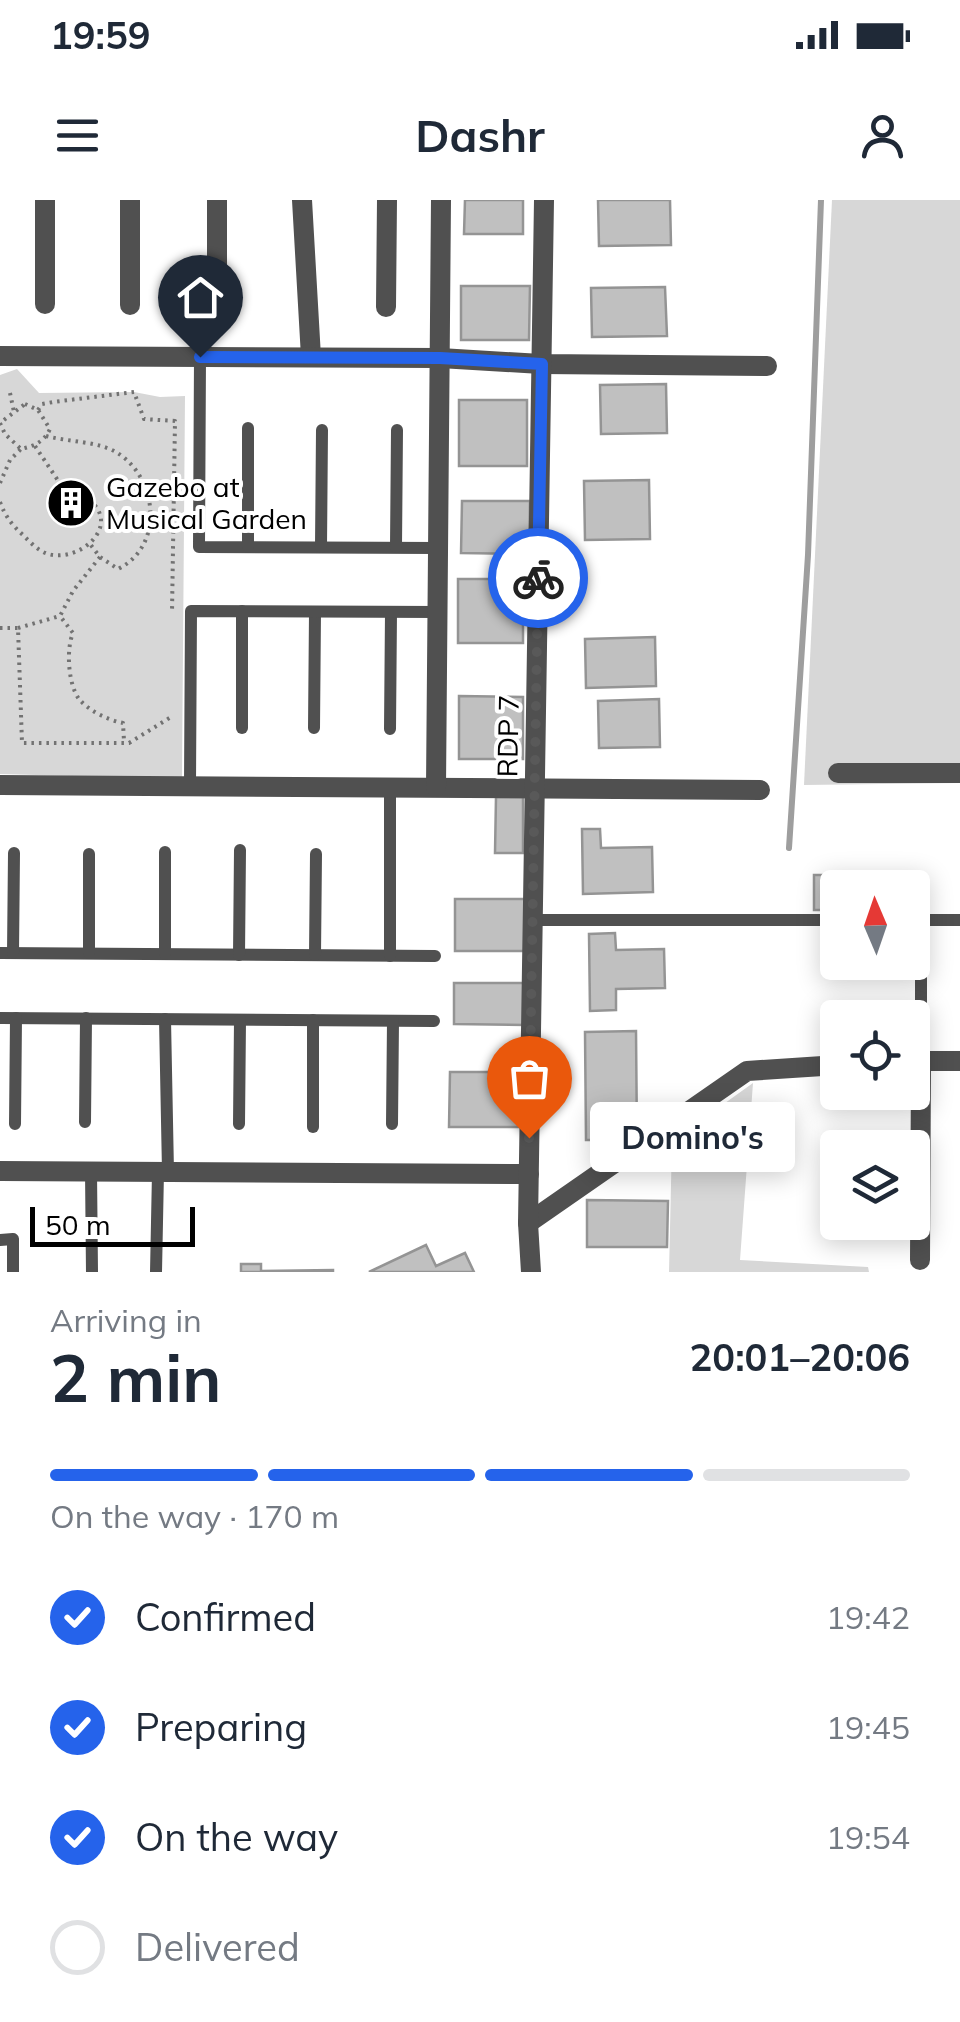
<!DOCTYPE html>
<meta charset="utf-8">
<style>
body{margin:0;font-family:Mulish,sans-serif;background:#f6f6f7;color:#1f2937;height:100vh;display:flex;flex-direction:column;font-size:38px;white-space:nowrap}
*{box-sizing:border-box;margin:0}
p{font-size:32px;color:#747a83}
.icon{flex:none;width:55px;height:55px;fill:none;stroke:currentColor;stroke-width:2;stroke-linecap:round;stroke-linejoin:round}
.map{position:relative;height:1072px;overflow:hidden}
.sheet{display:flex;flex-direction:column;background:#fff;flex:1}
.sheet>*{flex:none}
.needle{width:65px;rotate:358deg}
.tools{position:absolute;left:820px;top:670px;display:grid;gap:20px}
.tools a{display:grid;place-items:center;width:110px;height:110px;border-radius:10px;background:#fff;box-shadow:0 5px 25px #0003;font-size:50px}
.scale{position:absolute;left:30px;bottom:25px;width:165px;box-sizing:border-box;padding-left:10px;border:5px solid #000;border-top:0;font-size:28px;line-height:35px;white-space:nowrap;color:#000;-webkit-text-stroke:8px #fff;paint-order:stroke}
.pin{position:absolute;display:grid;place-items:center;width:85px;height:85px;color:#fff;margin:-102px -42px;border-radius:50% 50% 50% 0;rotate:-45deg;box-shadow:0 0 10px #0007}
.pin .icon{rotate:45deg}
.courier{position:absolute;display:grid;place-items:center;width:100px;height:100px;margin:-50px;border:8px solid #2563eb;border-radius:50%;background:#fff;color:#222;box-shadow:0 2px 12px #0007}
.bubble{position:absolute;height:70px;border-radius:10px;background:#fff;box-shadow:0 5px 25px #0003;font-size:32px;font-weight:700;line-height:70px;text-align:center}
.summary em{font-style:normal;font-weight:700}
.summary div{display:flex;flex-direction:column-reverse}
.summary{display:flex;align-items:center;justify-content:space-between;height:170px;padding:0 50px}
h1{font-size:65px;font-weight:700;line-height:75px}
.bar{display:grid;grid-template-columns:repeat(4,1fr);gap:15px 10px;align-content:center;height:120px;padding:0 50px}
.bar i{height:12px;border-radius:8px;background:#e0e1e3}
.bar .current{background:#2563eb}
.bar p{grid-column:span 4}
ol{padding:0 50px;list-style:none}
li{display:flex;align-items:center;gap:30px;height:110px}
li p{margin-inline-start:auto}
li .icon{padding:10px;border-radius:50%;background:#2563eb;color:#fff;stroke-width:4}
li:last-child{color:#747a83}
li i{width:55px;height:55px;border:5px solid #e0e1e3;border-radius:50%}
.status{display:flex;justify-content:space-between;align-items:center;height:70px;padding:0 50px;background:#fff;direction:ltr}
.status svg{height:28px;fill:currentColor}
header{display:flex;justify-content:space-between;align-items:center;height:130px;padding:0 50px;background:#fff;font-size:45px;font-weight:700}
.map>svg:first-child{display:block}
</style>
<div class="status"><b>19:59</b><svg viewBox="0 0 49 12"><path d="M0 12V9h3v3zM5 12V6h3v6zM10 12V3h3v9zM15 12V0h3v12zM26 1h20v11H26zM47 4h2v5h-2z"/></svg></div>
<header><svg class="icon" aria-label="menu" viewBox="0 0 24 24"><path d="M4 6h16M4 12h16M4 18h16"/></svg>Dashr<svg class="icon" aria-label="person" viewBox="0 0 24 24"><circle cx="12" cy="8" r="4"/><path d="M4 21q1-7 8-7t8 7"/></svg></header>
<div class="map">
<svg width="960" height="1072" viewBox="0 0 960 1072">
<rect width="100%" height="100%" fill="#fff"/>
<g fill="#d7d7d7">
<polygon points="832,0 960,0 960,583 804,585"/>
<polygon points="17,169 39,193 134,192 160,197 185,196 182,579 0,574 0,175"/>
<polygon points="753,883 740,1060 868,1067 869,1072 669,1072 672,941"/>
</g>
<g fill="none" stroke-linecap="round" stroke-linejoin="round">
<polyline stroke="#9e9e9e" stroke-width="6" points="789,648 808,355 821,0"/>
</g>
<g fill="#c0c0c0" stroke="#949494" stroke-width="2.5">
<polygon points="465,0 523,0 523,34 464,34"/>
<polygon points="598,0 670,0 671,45 599,46"/>
<polygon points="461,86 530,86 529,140 461,140"/>
<polygon points="665,87 667,136 592,137 591,88"/>
<polygon points="666,184 667,233 601,234 600,185"/>
<rect x="459" y="200" width="68" height="66"/>
<polygon points="649,280 650,339 585,340 584,281"/>
<circle cx="71" cy="304" r="18"/>
<polygon points="462,301 530,301 529,354 461,353"/>
<rect x="458" y="379" width="65" height="64"/>
<polygon points="655,437 656,486 586,488 585,439"/>
<polygon points="459,496 523,497 523,559 459,559"/>
<polygon points="659,499 660,547 599,548 598,501"/>
<polygon points="496,597 523,597 523,653 495,653"/>
<polygon points="582,629 600,629 601,648 652,647 653,692 583,694"/>
<polygon points="814,675 864,675 864,688 838,688 838,710 814,710"/>
<rect x="455" y="699" width="73" height="52"/>
<polygon points="615,733 616,750 664,749 665,788 616,789 616,810 590,811 589,734"/>
<polygon points="454,783 524,783 524,825 454,824"/>
<polygon points="636,831 637,940 586,940 585,832"/>
<polygon points="450,872 518,872 518,927 449,927"/>
<polygon points="587,1000 668,1001 667,1047 587,1047"/>
<polygon points="426,1045 436,1066 465,1053 474,1072 369,1072"/>
<polygon points="241,1064 261,1064 261,1071 333,1070 333,1072 241,1072"/>
</g>
<g fill="none" stroke-linecap="round" stroke-linejoin="round">
<g stroke="#727272" stroke-width="4" stroke-dasharray="2.5 5" stroke-linecap="butt">
<polyline points="10,193 14,212"/>
<path d="M 25,204 L 38,210 L 50,229 C 44,242 34,246 21,249 L 5,234 L 0,223 Z"/>
<polyline points="38,210 42,204 53,202 134,192 144,219 175,221 172,413"/>
<path d="M 46,236 C 69,242 96,241 116,252 C 158,277 165,346 118,369 L 100,357 L 90,344"/>
<polyline points="35,246 63,288"/>
<polyline points="0,283 10,260 21,249"/>
<path d="M 0,302 C 5,316 12,325 23,335 C 30,342 38,351 48,354 C 80,363 123,325 88,299"/>
<path d="M 100,357 L 73,391 L 60,416 L 73,433 C 66,449 68,484 79,499 C 89,511 108,520 123,523 L 124,541"/>
<polyline points="0,428 18,428 22,543 129,543 171,517"/>
<polyline points="18,428 60,416"/>
</g>
<g stroke="#505050" stroke-width="12">
<polyline points="200,157 199,347 438,348"/>
<polyline points="248,347 248,228"/>
<polyline points="321,347 322,230"/>
<polyline points="396,347 397,230"/>
<polyline points="242,528 242,411"/>
<polyline points="314,528 315,412"/>
<polyline points="390,529 391,412"/>
<polyline points="190,585 191,411 438,412"/>
<polyline points="533,720 838,720"/>
<polyline points="912,720 960,720"/>
<polyline points="0,753 435,756"/>
<polyline points="13,753 14,653"/>
<polyline points="89,753 89,654"/>
<polyline points="165,754 165,652"/>
<polyline points="239,755 240,650"/>
<polyline points="315,755 316,654"/>
<polyline points="390,756 390,587"/>
<polyline points="921,808 921,678"/>
<polyline points="0,818 434,821"/>
<polyline points="165,819 168,972"/>
<polyline points="85,922 86,818"/>
<polyline points="15,924 16,818"/>
<polyline points="239,924 240,820"/>
<polyline points="392,924 393,821"/>
<polyline points="313,927 313,820"/>
<polyline points="91,971 92,1072"/>
<polyline points="0,1040 13,1039 13,1072"/>
<polyline points="156,1072 158,972"/>
</g>
<g stroke="#505050" stroke-width="20">
<polyline points="302,0 311,157"/>
<polyline points="45,104 45,0"/>
<polyline points="217,104 217,0"/>
<polyline points="130,105 130,0"/>
<polyline points="386,107 387,0"/>
<polyline points="0,156 440,158 541,164 767,166"/>
<polyline points="838,573 960,573"/>
<polyline points="0,585 760,590"/>
<polyline points="436,587 441,0"/>
<polyline points="912,861 960,861"/>
<polyline points="0,971 529,974"/>
<polyline points="528,1023 747,871 838,865"/>
<polyline points="920,1060 921,861"/>
</g>
<polyline stroke="#505050" stroke-width="20" points="531,1072 528,1023 544,0"/>
</g>
<g fill="none" stroke-linecap="round" stroke-linejoin="round">
<polyline stroke="#595959" stroke-width="10" stroke-dasharray="0 18" points="529,938 538,378"/>
<polyline stroke="#2563eb" stroke-width="12" points="200,157 440,158 542,164 538,378"/>
</g>
<defs>
<g id="building-disc" transform="scale(2.5)"><circle r="9.5" fill="#000" stroke="#fff"/><path d="M-4-6H4V6H1V3H-1V6H-4ZM-2.5-4.3h1.7v1.8h-1.7ZM.8-4.3h1.7v1.8H.8ZM-2.5-1h1.7V.8h-1.7ZM.8-1h1.7V.8H.8Z" fill="#fff"/></g>
</defs>
<g fill-rule="evenodd">
<use href="#building-disc" x="71" y="303"/>
</g>
<g text-anchor="middle" stroke-width="8" stroke-linejoin="round" paint-order="stroke">
<g font-size="28" fill="#000" stroke="#fff" text-anchor="start">
<text x="106" y="297">Gazebo at<tspan x="106" dy="32">Musical Garden</tspan></text>
</g>
<g font-size="28" fill="#000" stroke="#fff">
<text transform="translate(508 536) rotate(-89)" y="10">RDP 7</text>
</g>
</g>
</svg>
<div class="tools">
<a><svg class="needle" viewBox="-14 -14 28 28"><path d="M0-13l5 13h-10z" fill="#e53935"/><path d="M0 13l5-13h-10z" fill="#747a83"/></svg></a>
<a><svg class="icon" aria-label="locate" viewBox="0 0 24 24"><circle cx="12" cy="12" r="6"/><path d="M12 2v4M12 18v4M2 12h4M18 12h4"/></svg></a>
<a><svg class="icon" aria-label="layers" viewBox="0 0 24 24"><path d="M12 4l9 5-9 5-9-5zM3 14l9 5 9-5"/></svg></a>
</div>
<div class="scale">50 m</div>
<div class="pin" style="left:529px;top:938px;background:#ea580c"><svg class="icon" aria-label="bag" viewBox="0 0 24 24"><path d="M5 8h14l-1 12H6zM9 8a3 3 0 0 1 6 0"/></svg></div>
<div class="pin" style="left:200px;top:157px;background:#1f2937"><svg class="icon" aria-label="home" viewBox="0 0 24 24"><path d="M3 11l9-7 9 7M6 9v11h12V9"/></svg></div>
<div class="courier" style="left:538px;top:378px"><svg class="icon" aria-label="bike" viewBox="0 0 24 24"><circle cx="6" cy="16" r="4"/><circle cx="18" cy="16" r="4"/><path d="M6 16l4-8h5l3 8M10 8l3 8H6M13 5h3"/></svg></div>
<div class="bubble" style="left:590px;top:902px;width:205px">Domino's</div>
</div>
<section class="sheet">
<div class="summary"><div><h1>2 min</h1><p>Arriving in</p></div><em>20:01–20:06</em></div>
<div class="bar"><i class="current"></i><i class="current"></i><i class="current"></i><i></i><p>On the way · 170 m</p></div>
<ol>
<li><svg class="icon" aria-label="check" viewBox="0 0 24 24"><path d="M5 12l5 5 9-10"/></svg>Confirmed<p>19:42</p></li>
<li><svg class="icon" aria-label="check" viewBox="0 0 24 24"><path d="M5 12l5 5 9-10"/></svg>Preparing<p>19:45</p></li>
<li><svg class="icon" aria-label="check" viewBox="0 0 24 24"><path d="M5 12l5 5 9-10"/></svg>On the way<p>19:54</p></li>
<li><i></i>Delivered</li>
</ol>
</section>
